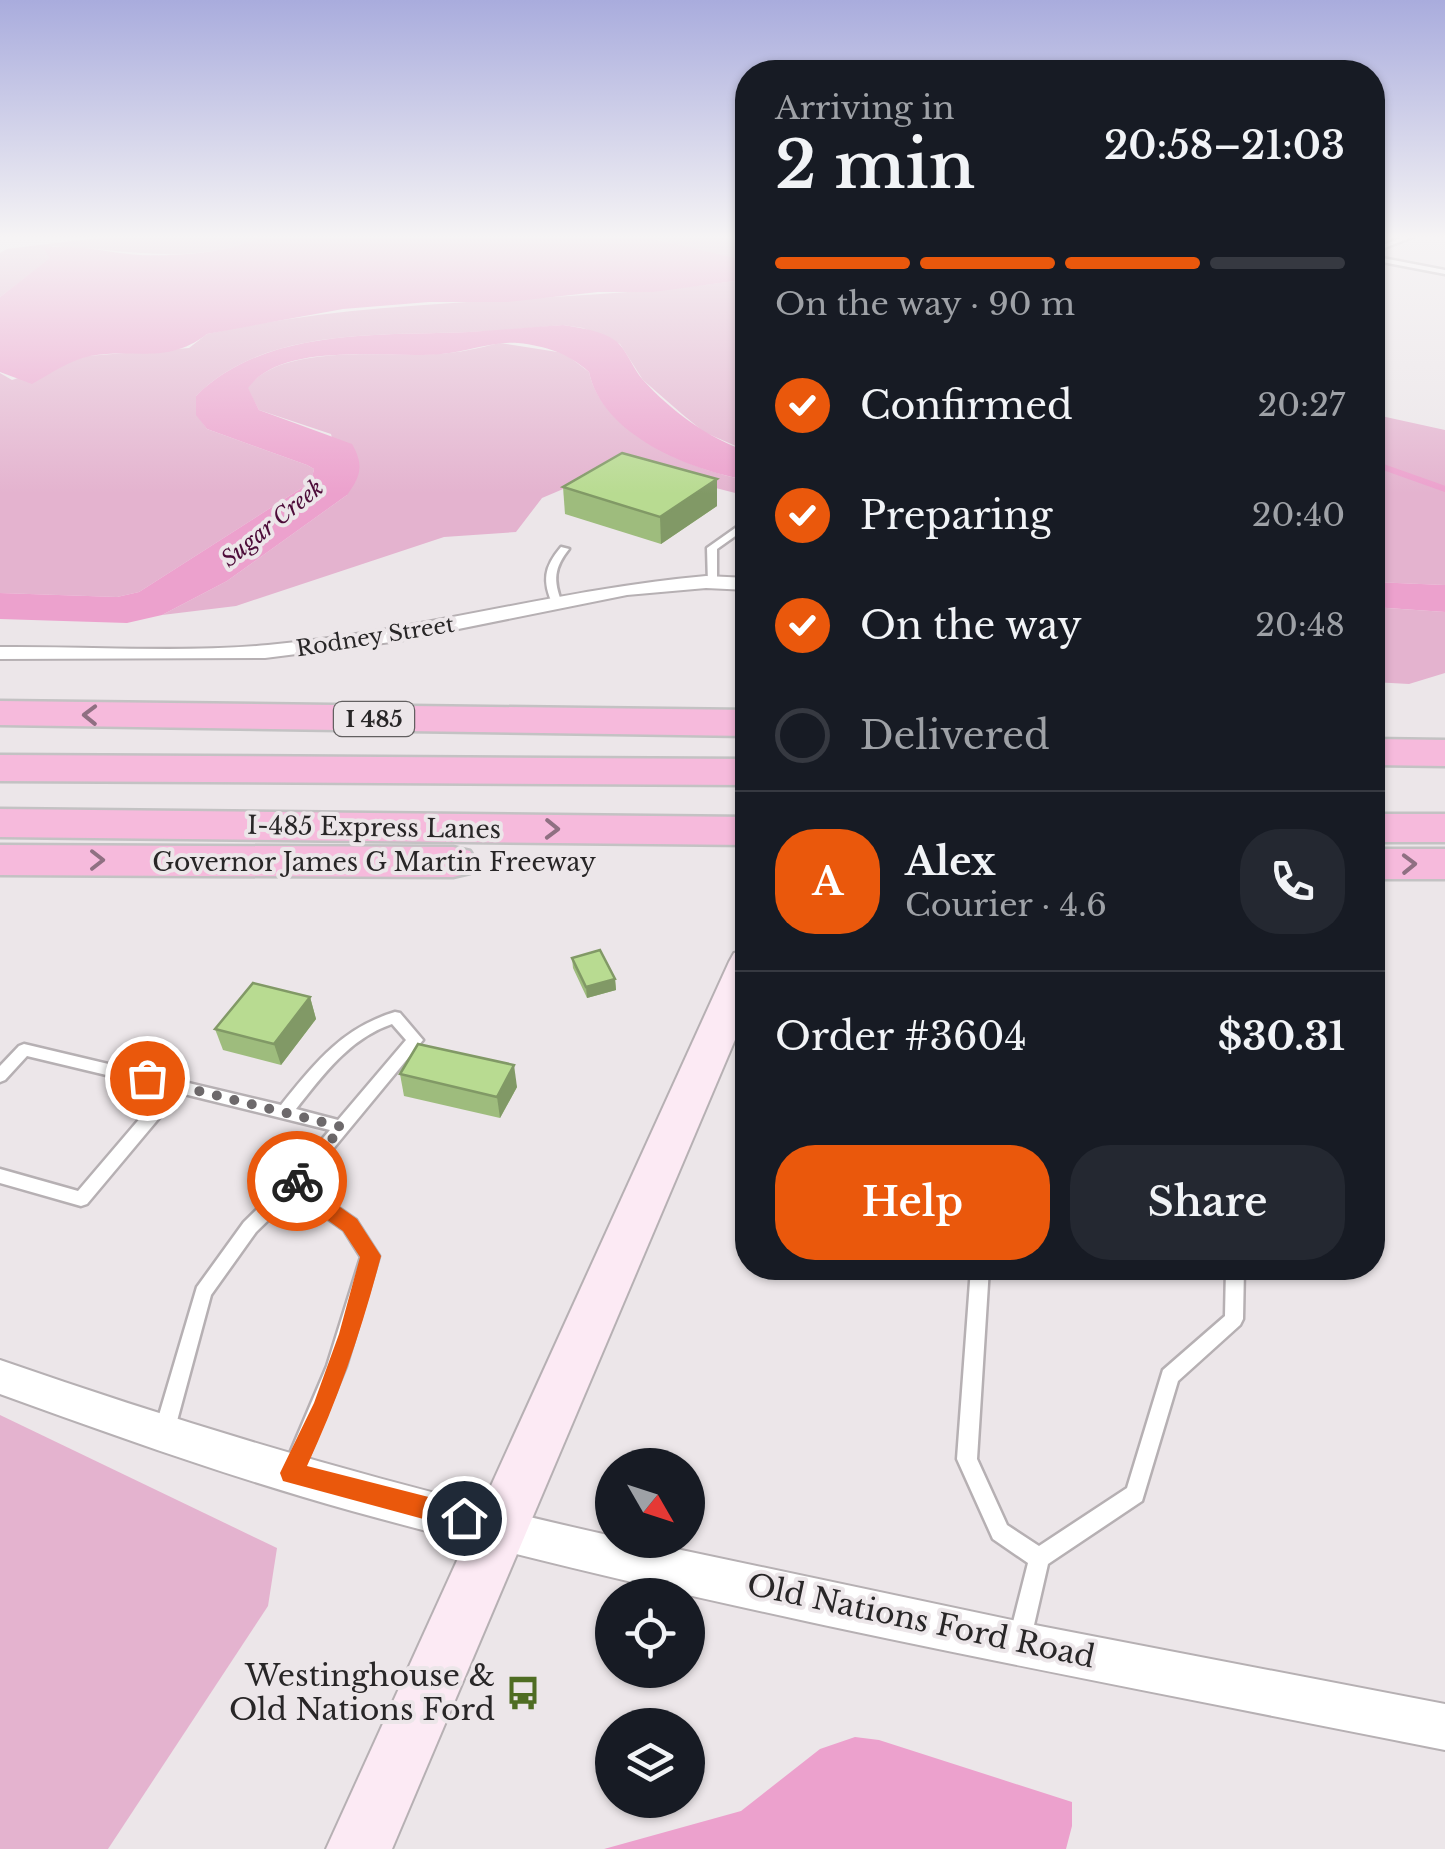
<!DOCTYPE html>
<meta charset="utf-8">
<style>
body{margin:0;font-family:"Libre Baskerville",serif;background:#242831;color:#f1f3f6;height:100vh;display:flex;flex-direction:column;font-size:38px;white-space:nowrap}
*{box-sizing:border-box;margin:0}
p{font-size:32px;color:#9ea1a6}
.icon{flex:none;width:55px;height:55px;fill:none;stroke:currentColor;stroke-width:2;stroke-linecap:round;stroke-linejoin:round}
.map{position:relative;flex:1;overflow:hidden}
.sheet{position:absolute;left:735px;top:60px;width:650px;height:1220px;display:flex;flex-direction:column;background:#171b24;border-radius:40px;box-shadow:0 2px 8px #0004}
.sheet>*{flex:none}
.needle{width:65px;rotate:129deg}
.fabs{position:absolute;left:595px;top:1448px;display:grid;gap:20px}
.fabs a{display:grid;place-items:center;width:110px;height:110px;border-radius:50%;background:#171b24;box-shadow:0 2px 8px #0004;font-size:50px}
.pin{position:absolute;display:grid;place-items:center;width:85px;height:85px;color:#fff;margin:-42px;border:5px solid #fff;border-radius:50%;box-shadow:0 2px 10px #0007}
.courier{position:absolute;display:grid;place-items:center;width:100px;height:100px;margin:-50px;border:8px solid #ea580c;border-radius:50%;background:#fff;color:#222;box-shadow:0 2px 12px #0007}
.head em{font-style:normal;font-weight:600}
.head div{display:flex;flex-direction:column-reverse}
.head{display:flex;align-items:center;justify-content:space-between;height:170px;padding:0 40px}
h1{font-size:65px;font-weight:600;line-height:75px}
.bar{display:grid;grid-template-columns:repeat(4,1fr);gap:15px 10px;align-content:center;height:120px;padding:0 40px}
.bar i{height:12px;border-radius:8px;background:#363941}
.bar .current{background:#ea580c}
.bar p{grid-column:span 4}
.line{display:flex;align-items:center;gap:25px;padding:0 40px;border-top:2px solid #363941}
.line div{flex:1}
.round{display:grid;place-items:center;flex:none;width:105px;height:105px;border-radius:40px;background:#242831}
ol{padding:0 40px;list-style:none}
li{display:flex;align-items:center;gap:30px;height:110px}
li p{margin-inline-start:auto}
li .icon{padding:10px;border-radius:50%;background:#ea580c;color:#fff;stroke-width:4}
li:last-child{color:#9ea1a6}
li i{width:55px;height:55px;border:5px solid #363941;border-radius:50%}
.cta{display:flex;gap:20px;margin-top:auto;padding:20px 40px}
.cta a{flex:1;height:115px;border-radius:40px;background:#ea580c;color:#fff;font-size:40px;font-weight:600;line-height:115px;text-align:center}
.cta a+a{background:#242831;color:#f1f3f6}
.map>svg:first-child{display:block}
</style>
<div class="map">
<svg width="1445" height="1849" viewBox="0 0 1445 1849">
<rect width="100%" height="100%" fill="#ece6e9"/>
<g fill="#e4b3cf">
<path d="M 264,235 C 200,268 122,249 54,246 L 44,249 L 51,258 L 0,297 L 0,253 L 7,249 L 88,239 Z"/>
<path d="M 637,235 L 701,235 L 747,241 L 747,451 L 704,432 L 682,414 L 643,380 L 620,344 L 583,328 L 563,325 C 532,328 500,331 469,332 C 379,336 264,327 196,396 L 197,415 L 207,429 L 307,465 L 314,469 L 311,482 L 139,592 L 117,597 L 0,593 L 0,373 L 12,380 L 87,356 L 189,348 L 207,334 C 381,295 559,305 735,281 L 672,243 Z"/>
<path d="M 500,343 L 564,353 L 589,372 C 601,432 693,471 747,480 L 747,496 L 622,464 L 542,498 L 516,532 L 444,537 L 236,606 L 162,615 L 227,581 L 347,495 L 331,434 L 259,410 L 247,388 C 283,342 385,358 437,354 C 458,353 479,348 500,343 Z"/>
<polygon points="1372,414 1445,430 1445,585 1373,582"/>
<polygon points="1372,607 1445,612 1445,673 1409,684 1373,682"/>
<polygon points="0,1415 277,1548 268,1606 108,1849 0,1849"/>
</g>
<g fill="#eca1cd">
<path d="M 264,235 L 637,235 L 747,261 L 735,281 L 653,292 L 598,292 L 507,302 L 429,302 L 343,309 L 207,334 C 167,365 135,348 90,356 C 70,360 50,374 32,384 L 0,372 L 0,297 L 50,258 L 43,248 C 75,243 107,253 139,255 C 179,256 228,254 264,235 Z"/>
<path d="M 563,325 C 580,328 601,330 616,341 C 627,350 633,369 643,380 C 670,410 709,439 747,451 L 747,480 C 690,470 602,435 589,372 C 568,353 546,346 518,343 C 493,341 467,352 441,354 C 388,359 283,340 248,388 L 259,410 L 352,444 C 364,465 361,476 347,495 L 227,581 L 162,615 L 127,623 L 0,619 L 0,593 L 117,597 L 139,592 L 311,482 L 314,469 L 307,465 L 207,429 L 196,415 L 196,396 C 265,327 379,336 469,332 C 500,330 532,327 563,325 Z"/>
<polygon points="1373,582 1445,585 1445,612 1373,607"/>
<polygon points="855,1737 879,1740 1072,1802 1072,1826 1066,1849 604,1849 741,1811 820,1749"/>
</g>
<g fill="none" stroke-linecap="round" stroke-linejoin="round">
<polyline stroke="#eca1cd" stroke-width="6" points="1372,463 1445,489"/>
<g stroke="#b6b0b3" stroke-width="5">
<g id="service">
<polygon points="1409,235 1417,235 1372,253 1372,249"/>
<polygon points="1372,256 1445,270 1445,274 1372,260"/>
<polygon points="748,519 748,527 717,549 717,582 708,584 707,548"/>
<path d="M 561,547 L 569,549 C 554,568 553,580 562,603 L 557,606 L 553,605 C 542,581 544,567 561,547 Z"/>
<path d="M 395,1012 L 400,1013 L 423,1040 L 304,1184 L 356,1220 L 379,1256 L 346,1366 L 299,1479 L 292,1481 L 285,1479 L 282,1472 L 327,1366 L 361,1257 L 344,1230 L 294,1195 L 256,1232 L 211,1295 L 174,1432 L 171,1438 L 164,1441 L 157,1438 L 154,1432 L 197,1287 L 244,1222 L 287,1180 L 330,1130 L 180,1093 L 87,1204 L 81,1206 L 0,1183 L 0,1169 L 78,1191 L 165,1089 L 27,1056 L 5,1080 L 0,1082 L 0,1066 L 19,1046 L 24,1044 L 281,1105 C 315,1063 342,1028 395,1012 ZM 392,1024 L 406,1040 L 338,1120 L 296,1109 C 323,1075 350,1038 392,1024 Z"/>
<polygon points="971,1268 989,1268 977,1459 1007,1525 1039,1546 1127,1488 1163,1370 1225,1316 1226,1268 1244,1268 1243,1319 1240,1325 1178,1381 1142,1501 1048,1564 1031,1638 1028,1646 1020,1649 1012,1646 1009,1638 1028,1563 993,1539 957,1459"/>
</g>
</g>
<g stroke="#b6b0b3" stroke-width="4">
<g id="minor">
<path d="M 706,576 L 748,578 L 748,590 L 706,588 L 627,595 L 399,641 L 265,658 L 0,659 L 0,647 C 87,646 182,653 268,645 C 416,632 558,589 706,576 Z"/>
<path d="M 0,1360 C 201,1430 405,1490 612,1536 L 612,1540 L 634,1540 L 1040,1626 L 1445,1704 L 1445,1750 C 1079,1677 711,1610 352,1511 C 233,1478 116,1436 0,1394 Z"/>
</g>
</g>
<g stroke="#b6b0b3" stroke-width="4">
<polygon id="secondary" points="748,949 748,1009 392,1849 326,1849 729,962 734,953"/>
</g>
<g stroke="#c3c2c3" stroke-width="5">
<g id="motorway">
<polygon points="0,701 748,710 748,736 0,725"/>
<polygon points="1372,739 1445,740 1445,766 1372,765"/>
<polygon points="0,755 748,759 748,785 0,781"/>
<polygon points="0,809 748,817 748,845 0,837"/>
<rect x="1372" y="814" width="73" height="28"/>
<polygon points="0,845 453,847 470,851 477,862 470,873 453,877 0,875"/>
<rect x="1372" y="849" width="73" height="30"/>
</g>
</g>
<use href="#service" fill="#fff" fill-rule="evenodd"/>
<use href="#minor" fill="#fff" fill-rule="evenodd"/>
<use href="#secondary" fill="#fceaf4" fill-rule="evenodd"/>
<use href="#motorway" fill="#f6badc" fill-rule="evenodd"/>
</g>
<g fill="#9ebc7d">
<polygon points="717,479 717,506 661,544 565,514 563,487"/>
<polygon points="572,958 615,979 616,990 587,998 573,968"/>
<polygon points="310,997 316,1019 281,1065 223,1050 215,1029"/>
<polygon points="400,1074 517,1087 500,1118 404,1096"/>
</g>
<g fill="#819966">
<polygon points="717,479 717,506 661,544 660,517"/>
<polygon points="615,979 616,990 587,998 586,987"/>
<polygon points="310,997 316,1019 281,1065 274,1044"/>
<polygon points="514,1065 517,1087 500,1118 497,1097"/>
</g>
<g fill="#b8db91" stroke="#819966" stroke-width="2.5">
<polygon points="622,453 717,479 660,517 563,487"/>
<polygon points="600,950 615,979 586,987 572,958"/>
<polygon points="253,983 310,997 274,1044 215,1029"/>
<polygon points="418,1044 514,1065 497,1097 400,1074"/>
</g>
<defs><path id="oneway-chevron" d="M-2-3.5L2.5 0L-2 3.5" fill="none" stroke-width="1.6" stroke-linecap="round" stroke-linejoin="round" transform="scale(2.5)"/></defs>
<g stroke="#8f7082">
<use href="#oneway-chevron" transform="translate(90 715) rotate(-179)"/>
<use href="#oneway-chevron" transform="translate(552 829) rotate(1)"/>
<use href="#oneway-chevron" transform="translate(97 860)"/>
<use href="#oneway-chevron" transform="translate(1409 864) rotate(-1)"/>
</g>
<linearGradient id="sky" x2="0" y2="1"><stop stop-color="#a9acdd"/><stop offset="0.48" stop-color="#f6f4f5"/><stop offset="1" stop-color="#f6f4f5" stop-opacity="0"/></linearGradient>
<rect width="1445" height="494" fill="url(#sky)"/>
<path fill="#ea580c" d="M 297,1173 L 304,1175 L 306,1183 L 357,1219 L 381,1256 C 362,1329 339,1397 307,1466 L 464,1506 L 472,1510 L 475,1518 L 472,1526 L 464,1530 L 283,1481 L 280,1473 L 314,1403 L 339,1334 L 360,1257 L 343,1231 L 287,1191 L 287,1180 Z"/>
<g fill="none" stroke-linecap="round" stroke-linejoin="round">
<polyline stroke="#6d696b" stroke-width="10" stroke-dasharray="0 18" points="147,1078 342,1127 297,1181"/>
</g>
<defs>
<g id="bus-bare" transform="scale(2.7)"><path d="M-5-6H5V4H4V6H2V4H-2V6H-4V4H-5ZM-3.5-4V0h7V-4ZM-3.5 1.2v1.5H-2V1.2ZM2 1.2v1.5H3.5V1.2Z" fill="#4f6d23" stroke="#ece6e9" stroke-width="2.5" paint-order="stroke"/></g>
</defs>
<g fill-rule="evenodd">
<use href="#bus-bare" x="523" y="1693"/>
</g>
<g text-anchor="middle" stroke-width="8" stroke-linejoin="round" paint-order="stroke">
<g font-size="22" font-style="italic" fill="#4d0c39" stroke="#ece6e9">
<text transform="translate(272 523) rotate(-39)" y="8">Sugar Creek</text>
</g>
<g font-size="22" fill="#282627" stroke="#ece6e9">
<text transform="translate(375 636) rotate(-9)" y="8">Rodney Street</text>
</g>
<rect fill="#ece6e9" stroke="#636061" stroke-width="2.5" x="334" y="702" width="80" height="34" rx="8"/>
<g font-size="22" font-weight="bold" fill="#282627">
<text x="374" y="727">I 485</text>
</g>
<g font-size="25" fill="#282627" stroke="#ece6e9">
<text transform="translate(374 827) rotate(1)" y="9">I-485 Express Lanes</text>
<text x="374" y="871">Governor James G Martin Freeway</text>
</g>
<g font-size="30" fill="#282627" stroke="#ece6e9">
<text transform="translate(921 1621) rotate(12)" y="10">Old Nations Ford Road</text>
</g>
<g font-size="30" fill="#282627" stroke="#ece6e9" text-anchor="end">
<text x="495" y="1686">Westinghouse &amp;<tspan x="495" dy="34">Old Nations Ford</tspan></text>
</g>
</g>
</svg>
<div class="fabs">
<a><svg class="needle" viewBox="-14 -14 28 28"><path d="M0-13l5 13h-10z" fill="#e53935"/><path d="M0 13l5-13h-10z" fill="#9ea1a6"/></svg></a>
<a><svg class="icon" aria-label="locate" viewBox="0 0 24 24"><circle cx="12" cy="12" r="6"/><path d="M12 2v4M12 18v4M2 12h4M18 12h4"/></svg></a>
<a><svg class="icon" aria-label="layers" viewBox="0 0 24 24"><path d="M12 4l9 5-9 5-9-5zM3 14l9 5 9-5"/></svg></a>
</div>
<div class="pin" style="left:147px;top:1078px;background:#ea580c"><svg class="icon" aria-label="bag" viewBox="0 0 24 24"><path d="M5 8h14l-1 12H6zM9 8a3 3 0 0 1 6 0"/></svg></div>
<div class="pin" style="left:464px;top:1518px;background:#1f2937"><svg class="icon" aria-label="home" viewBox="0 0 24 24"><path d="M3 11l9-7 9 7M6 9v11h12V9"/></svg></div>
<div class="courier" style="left:297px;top:1181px"><svg class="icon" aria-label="bike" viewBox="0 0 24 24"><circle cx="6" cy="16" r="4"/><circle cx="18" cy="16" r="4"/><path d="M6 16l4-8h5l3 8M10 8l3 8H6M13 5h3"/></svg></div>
<section class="sheet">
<div class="head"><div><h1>2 min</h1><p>Arriving in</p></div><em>20:58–21:03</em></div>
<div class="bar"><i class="current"></i><i class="current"></i><i class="current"></i><i></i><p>On the way · 90 m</p></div>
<ol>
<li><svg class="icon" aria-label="check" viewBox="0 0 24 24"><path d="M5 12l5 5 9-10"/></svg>Confirmed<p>20:27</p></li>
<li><svg class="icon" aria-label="check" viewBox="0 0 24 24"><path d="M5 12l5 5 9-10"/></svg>Preparing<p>20:40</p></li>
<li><svg class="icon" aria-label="check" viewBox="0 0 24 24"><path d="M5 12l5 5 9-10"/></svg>On the way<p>20:48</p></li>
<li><i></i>Delivered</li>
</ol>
<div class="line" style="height:180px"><b class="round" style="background:#ea580c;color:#fff">A</b><div><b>Alex</b><p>Courier · 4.6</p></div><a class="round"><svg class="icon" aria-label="phone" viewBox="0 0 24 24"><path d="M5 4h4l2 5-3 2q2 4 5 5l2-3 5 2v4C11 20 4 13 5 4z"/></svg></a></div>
<div class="line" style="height:130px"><div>Order #3604</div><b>$30.31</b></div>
<div class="cta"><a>Help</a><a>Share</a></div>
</section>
</div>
